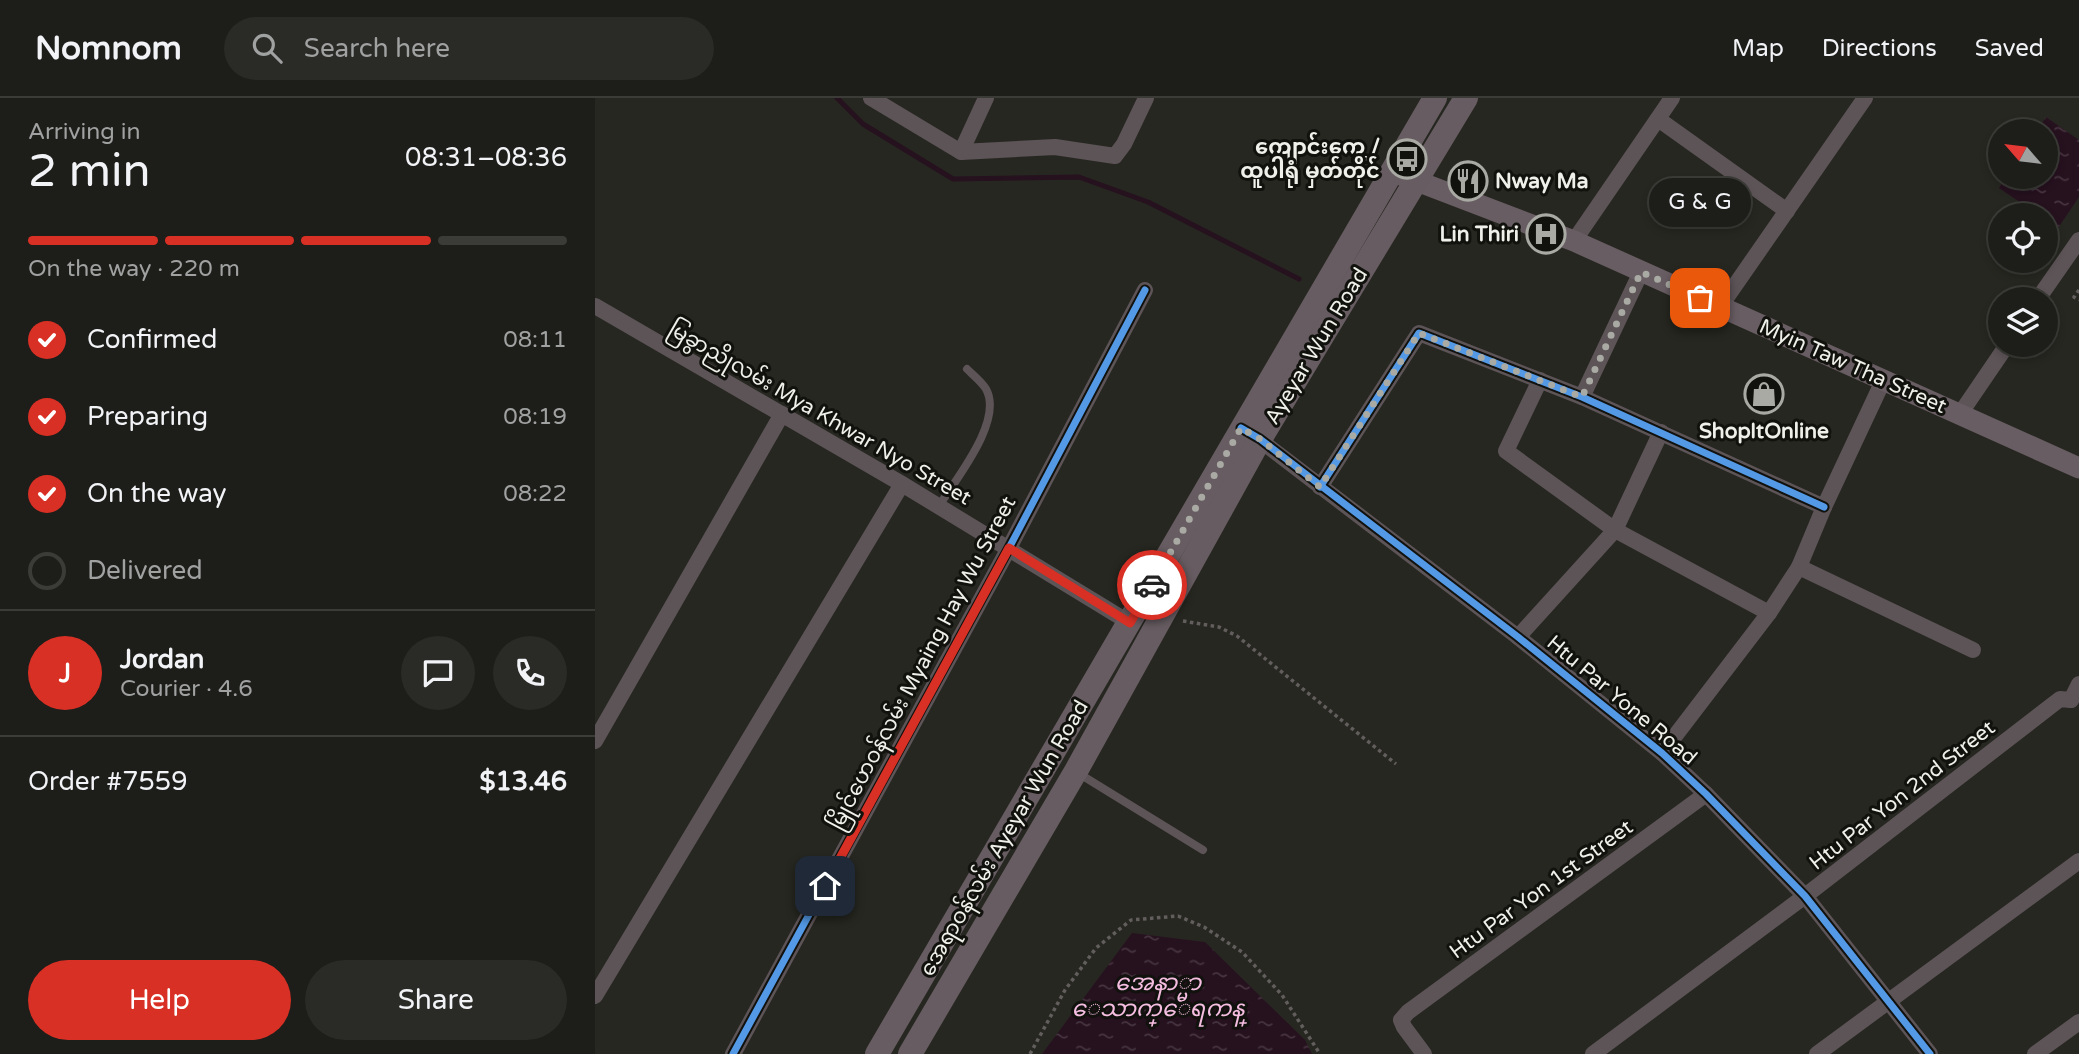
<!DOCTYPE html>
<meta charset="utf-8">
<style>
body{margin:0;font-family:"Varela Round","Noto Sans Myanmar",sans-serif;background:#2a2a26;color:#f1f3f6;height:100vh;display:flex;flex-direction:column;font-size:26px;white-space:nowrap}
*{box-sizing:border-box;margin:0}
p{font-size:23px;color:#a0a2a2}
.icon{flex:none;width:38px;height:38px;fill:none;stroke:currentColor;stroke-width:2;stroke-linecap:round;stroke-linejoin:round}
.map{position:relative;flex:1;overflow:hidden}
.details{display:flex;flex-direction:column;background:#1d1d19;width:595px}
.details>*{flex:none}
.needle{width:46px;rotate:298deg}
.buttons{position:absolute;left:1393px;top:21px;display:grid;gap:14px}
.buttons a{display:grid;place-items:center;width:70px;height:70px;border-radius:50%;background:#1d1d19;box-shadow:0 4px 10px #0003,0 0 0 2px #3b3b38;font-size:35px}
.pin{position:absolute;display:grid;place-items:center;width:60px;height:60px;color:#fff;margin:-30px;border-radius:14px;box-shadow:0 4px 10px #0006}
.courier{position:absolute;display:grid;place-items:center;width:70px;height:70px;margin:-35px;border:5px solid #d93025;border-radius:50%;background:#fff;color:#222;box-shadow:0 2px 9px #0007}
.bubble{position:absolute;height:49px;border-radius:24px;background:#1d1d19;box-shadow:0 4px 10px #0003,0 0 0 2px #3b3b38;font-size:23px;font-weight:600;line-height:49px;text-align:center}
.head em{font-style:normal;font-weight:600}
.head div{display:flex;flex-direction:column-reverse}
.head{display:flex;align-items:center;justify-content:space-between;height:119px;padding:0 28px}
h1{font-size:46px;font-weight:600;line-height:52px}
.bar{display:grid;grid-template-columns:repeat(4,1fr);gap:10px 7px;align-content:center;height:84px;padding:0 28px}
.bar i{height:9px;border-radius:5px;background:#3b3b38}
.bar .on{background:#d93025}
.bar p{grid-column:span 4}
.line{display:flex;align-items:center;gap:18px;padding:0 28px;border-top:2px solid #3b3b38}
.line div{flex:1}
.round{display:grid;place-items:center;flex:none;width:74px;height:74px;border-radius:37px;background:#2a2a26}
ol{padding:0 28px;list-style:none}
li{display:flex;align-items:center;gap:21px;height:77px}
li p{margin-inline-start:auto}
li .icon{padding:7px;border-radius:50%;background:#d93025;color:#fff;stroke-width:4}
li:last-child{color:#a0a2a2}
li i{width:38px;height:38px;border:4px solid #3b3b38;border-radius:50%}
.button{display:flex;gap:14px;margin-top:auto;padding:14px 28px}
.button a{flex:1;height:80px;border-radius:42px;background:#d93025;color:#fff;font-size:28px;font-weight:600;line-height:80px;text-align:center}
.button a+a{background:#2a2a26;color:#f1f3f6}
header{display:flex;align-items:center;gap:42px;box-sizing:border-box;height:98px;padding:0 35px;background:#1d1d19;border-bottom:2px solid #3b3b38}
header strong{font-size:33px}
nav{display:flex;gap:38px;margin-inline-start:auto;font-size:24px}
.search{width:490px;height:63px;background:#2a2a26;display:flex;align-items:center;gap:18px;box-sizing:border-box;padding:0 24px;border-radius:38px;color:#a0a2a2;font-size:26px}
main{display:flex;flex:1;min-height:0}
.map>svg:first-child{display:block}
</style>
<header>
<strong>Nomnom</strong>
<div class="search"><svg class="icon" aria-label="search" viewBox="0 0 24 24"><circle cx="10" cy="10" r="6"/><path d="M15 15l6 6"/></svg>Search here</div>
<nav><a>Map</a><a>Directions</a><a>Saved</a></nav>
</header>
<main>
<section class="details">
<div class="head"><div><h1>2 min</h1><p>Arriving in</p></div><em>08:31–08:36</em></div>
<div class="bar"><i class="on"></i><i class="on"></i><i class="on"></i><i></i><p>On the way · 220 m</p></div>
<ol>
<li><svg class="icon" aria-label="check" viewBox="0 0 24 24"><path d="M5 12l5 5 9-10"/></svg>Confirmed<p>08:11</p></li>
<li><svg class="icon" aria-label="check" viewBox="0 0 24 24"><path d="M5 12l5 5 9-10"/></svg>Preparing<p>08:19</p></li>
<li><svg class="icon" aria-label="check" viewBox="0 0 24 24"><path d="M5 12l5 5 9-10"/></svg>On the way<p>08:22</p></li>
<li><i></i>Delivered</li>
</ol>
<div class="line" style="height:126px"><b class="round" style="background:#d93025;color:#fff">J</b><div><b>Jordan</b><p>Courier · 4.6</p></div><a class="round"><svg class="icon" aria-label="chat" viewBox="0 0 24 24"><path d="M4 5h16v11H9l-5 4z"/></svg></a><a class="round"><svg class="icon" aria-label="phone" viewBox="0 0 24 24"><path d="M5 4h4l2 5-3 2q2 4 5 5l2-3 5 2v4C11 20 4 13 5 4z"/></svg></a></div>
<div class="line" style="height:91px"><div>Order #7559</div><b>$13.46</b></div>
<div class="button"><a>Help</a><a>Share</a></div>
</section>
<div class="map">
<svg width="1484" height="956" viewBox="0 0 1484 956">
<defs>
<pattern id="water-ripples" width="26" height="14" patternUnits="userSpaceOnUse" patternTransform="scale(1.75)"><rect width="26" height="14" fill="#26111f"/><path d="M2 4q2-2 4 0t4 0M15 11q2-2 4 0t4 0" fill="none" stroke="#463440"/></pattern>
</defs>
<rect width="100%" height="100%" fill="#272721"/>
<g fill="url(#water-ripples)">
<polygon points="1451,19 1484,42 1484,99 1463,130 1451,122 1451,117 1444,117 1404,90 1411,79 1451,79 1451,33 1442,33"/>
<polygon points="537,835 610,844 710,942 717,956 447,956"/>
</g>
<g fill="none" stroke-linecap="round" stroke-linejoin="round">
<polyline stroke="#26111f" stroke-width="5" points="242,0 268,26 358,81 484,79 553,104 704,181"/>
<g stroke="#625e5d" stroke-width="3.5" stroke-dasharray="3.5 3.5" stroke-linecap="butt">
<polyline points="1484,192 1479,199 1484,202"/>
<polyline points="588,523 624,529 642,538 801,666"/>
<polyline points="435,956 470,892 501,850 536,822 583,818 609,829 647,854 687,897 725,956"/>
</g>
<g stroke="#5d5458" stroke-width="8">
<path d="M 344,408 C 360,382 409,323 391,291 C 387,284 378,277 372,271"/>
<polyline points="483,675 608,752"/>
</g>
<g stroke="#5d5458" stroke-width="16">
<polyline points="276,0 366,54 460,49 520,58 529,46 551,0"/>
<polyline points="1063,21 1192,113"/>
<polyline points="366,54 391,0"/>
<polyline points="979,143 1077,0"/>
<polyline points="1443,201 1484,142"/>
<polyline points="0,208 307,386 535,525"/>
<polyline points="1125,209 1270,0"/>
<polyline points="945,282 911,353 1020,432 1174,515"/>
<polyline points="987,299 1046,174"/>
<polyline points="1365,316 1412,247"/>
<polyline points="657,336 923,539 1067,655 1111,696 1210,798 1335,956"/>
<polyline points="725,389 824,235 987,299 1229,409"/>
<polyline points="1204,469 1378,552"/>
<polyline points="923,539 1020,432 1066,334"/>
<polyline points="1476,602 1484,586"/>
<polyline points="0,643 187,316"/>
<polyline points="1067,655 1174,515 1204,469 1229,409 1288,283"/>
<polyline points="0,898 307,386"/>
<polyline points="138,956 414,450 550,192"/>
<polyline points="829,956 809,929 806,922 813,914 1111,696"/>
<polyline points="998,956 1210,798 1465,601 1476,602"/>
<polyline points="1222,956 1484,763"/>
<polyline points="1440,956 1484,924"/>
</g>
<polyline stroke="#685d63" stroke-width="21" points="806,77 979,143 1484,370"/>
<g stroke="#665c61" stroke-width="24">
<polyline points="282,956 840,0"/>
<polyline points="315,956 481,673 665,341 871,0"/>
</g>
<g stroke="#11110d" stroke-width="11">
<g id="cycleway">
<polyline points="646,330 665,341 923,539 1067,655 1111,696 1210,798 1335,956"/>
<polyline points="725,389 824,235 987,299 1229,409"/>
<polyline points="138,956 414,450 550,192"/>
</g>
</g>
<use href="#cycleway" stroke="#5399e6" stroke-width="7"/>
</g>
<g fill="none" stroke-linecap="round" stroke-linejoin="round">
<polyline stroke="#a9aaa3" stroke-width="7" stroke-dasharray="0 12.6" points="557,487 646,330 665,341 725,389 824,235 987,299 1046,174 1105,200"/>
<polyline stroke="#d93025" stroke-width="9" points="230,788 414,450 535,525 557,487"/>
</g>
<defs>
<g id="bus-ring" transform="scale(2.0125)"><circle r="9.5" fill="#11110d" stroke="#a9aaa3" stroke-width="1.5"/><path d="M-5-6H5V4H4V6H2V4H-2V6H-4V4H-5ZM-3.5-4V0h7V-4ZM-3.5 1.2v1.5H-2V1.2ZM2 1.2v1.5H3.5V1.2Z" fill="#a9aaa3"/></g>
<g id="restaurant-ring" transform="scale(2.0125)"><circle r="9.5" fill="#11110d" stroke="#a9aaa3" stroke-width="1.5"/><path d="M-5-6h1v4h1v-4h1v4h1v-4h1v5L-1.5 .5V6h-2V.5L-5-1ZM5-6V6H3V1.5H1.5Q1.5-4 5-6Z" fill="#a9aaa3"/></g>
<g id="hospital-ring" transform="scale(2.0125)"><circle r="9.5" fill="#11110d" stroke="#a9aaa3" stroke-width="1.5"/><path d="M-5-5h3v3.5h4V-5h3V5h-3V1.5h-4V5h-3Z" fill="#a9aaa3"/></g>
<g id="shop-ring" transform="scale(2.0125)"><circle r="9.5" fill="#11110d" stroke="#a9aaa3" stroke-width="1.5"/><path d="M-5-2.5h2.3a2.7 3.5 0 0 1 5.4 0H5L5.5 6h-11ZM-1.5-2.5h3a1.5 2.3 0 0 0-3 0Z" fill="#a9aaa3"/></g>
</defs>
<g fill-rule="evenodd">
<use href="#bus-ring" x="812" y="61"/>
<use href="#restaurant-ring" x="873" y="83"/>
<use href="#hospital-ring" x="951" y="136"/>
<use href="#shop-ring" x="1169" y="296"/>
</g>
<g text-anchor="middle" stroke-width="6" stroke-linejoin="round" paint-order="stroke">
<g font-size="21" font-weight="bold" fill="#eff0e9" stroke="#11110d" text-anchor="end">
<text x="785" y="56">ကျောင်းကွေ့ /<tspan x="785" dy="24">ထူပါရုံ မှတ်တိုင်</tspan></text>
<text x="900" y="90" text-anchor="start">Nway Ma</text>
<text x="924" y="143">Lin Thiri</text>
<text x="1169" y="340" text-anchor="middle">ShopItOnline</text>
</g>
<g font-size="21" fill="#eff0e9" stroke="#11110d">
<text transform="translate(721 248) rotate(-59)" y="7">Ayeyar Wun Road</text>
<text transform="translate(1258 268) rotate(24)" y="7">Myin Taw Tha Street</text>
<text transform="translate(225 315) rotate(30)" y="7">မြခွာညိုလမ်း Mya Khwar Nyo Street</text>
<text transform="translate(327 565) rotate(-62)" y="7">မြိုင်ဟေဝန်လမ်း Myaing Hay Wu Street</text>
<text transform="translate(1027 602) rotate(40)" y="7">Htu Par Yone Road</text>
<text transform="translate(1307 697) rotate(-38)" y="7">Htu Par Yon 2nd Street</text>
<text transform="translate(409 740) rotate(-60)" y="7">အေရာဝန်လမ်း Ayeyar Wun Road</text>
<text transform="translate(946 791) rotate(-36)" y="7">Htu Par Yon 1st Street</text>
</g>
<g font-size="23" font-style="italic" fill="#f5bee1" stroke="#11110d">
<text x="563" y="892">အေနာ္မာ<tspan x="563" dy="26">ေသာက္ေရကန္</tspan></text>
</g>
</g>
</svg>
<div class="buttons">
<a><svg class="needle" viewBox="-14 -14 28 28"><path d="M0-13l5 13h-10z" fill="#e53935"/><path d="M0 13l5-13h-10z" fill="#a0a2a2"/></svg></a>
<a><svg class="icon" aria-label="locate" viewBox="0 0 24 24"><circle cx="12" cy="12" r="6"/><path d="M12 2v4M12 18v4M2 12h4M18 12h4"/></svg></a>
<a><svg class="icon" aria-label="layers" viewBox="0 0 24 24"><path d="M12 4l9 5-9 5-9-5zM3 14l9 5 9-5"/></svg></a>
</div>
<div class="pin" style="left:1105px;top:200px;background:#ea580c"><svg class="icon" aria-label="bag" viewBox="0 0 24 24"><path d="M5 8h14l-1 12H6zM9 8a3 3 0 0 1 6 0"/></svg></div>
<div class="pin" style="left:230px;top:788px;background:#1f2937"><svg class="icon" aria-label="home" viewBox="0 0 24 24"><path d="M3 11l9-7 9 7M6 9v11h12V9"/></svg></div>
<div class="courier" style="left:557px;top:487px"><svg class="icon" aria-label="car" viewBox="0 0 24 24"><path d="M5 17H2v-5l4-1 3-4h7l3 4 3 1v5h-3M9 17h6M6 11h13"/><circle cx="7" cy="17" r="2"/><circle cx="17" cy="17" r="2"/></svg></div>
<div class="bubble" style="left:1054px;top:80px;width:102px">G &amp; G</div>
</div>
</main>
